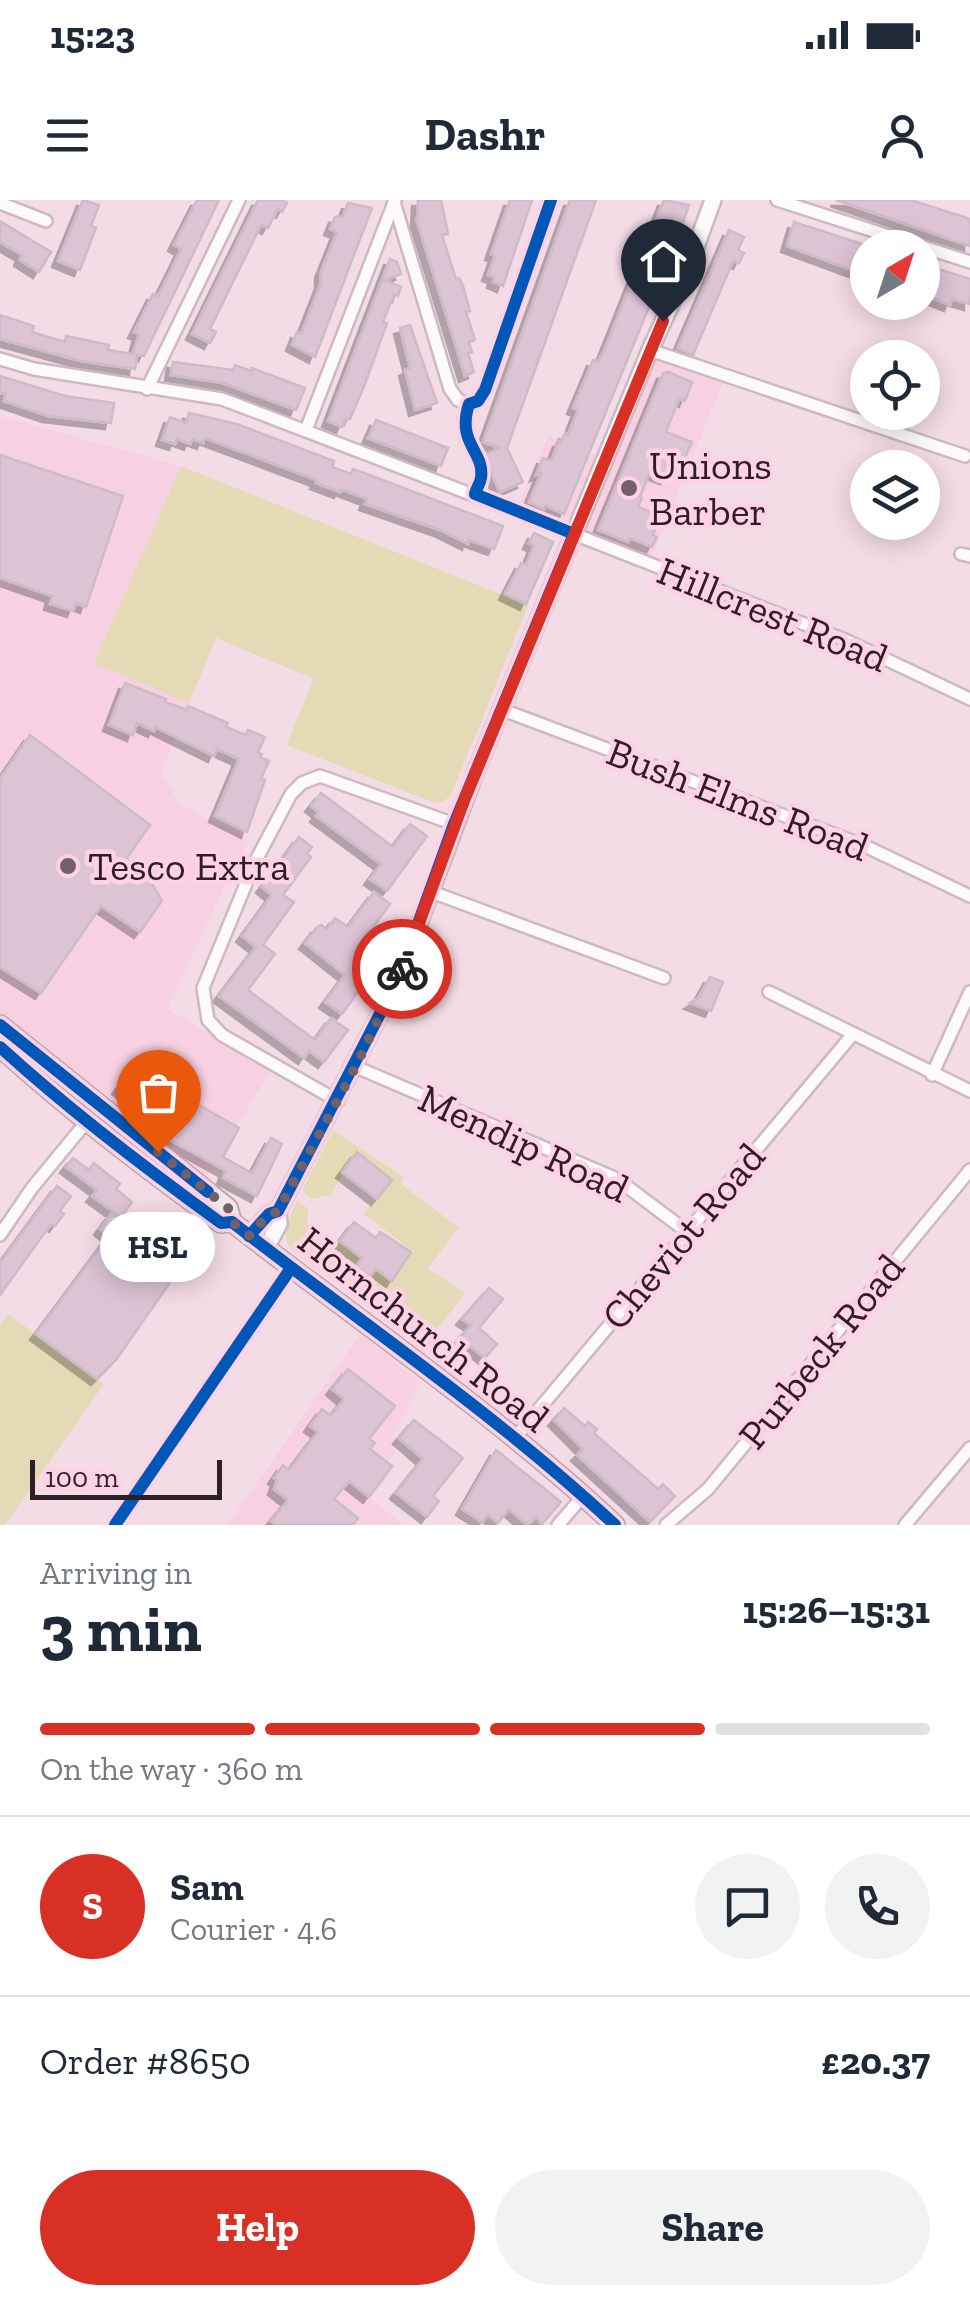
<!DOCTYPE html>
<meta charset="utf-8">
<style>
body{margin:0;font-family:"Zilla Slab",serif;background:#f2f2f3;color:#1f2937;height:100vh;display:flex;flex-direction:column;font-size:38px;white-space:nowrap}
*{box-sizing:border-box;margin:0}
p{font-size:32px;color:#747a83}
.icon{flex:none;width:55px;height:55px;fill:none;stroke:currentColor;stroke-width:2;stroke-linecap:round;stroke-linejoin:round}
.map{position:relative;height:1325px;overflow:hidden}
.details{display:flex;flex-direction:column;background:#fff;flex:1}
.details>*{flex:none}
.needle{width:65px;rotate:39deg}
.fabs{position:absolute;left:850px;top:30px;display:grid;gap:20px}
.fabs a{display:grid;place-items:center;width:90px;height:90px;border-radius:50%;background:#fff;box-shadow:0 5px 25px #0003;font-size:50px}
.scale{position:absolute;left:30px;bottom:25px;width:192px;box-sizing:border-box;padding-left:10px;border:5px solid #2e1e26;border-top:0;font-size:28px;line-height:35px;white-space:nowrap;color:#2e1e26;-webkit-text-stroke:8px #fed1e5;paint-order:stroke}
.pin{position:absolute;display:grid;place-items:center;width:85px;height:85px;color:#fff;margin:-102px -42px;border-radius:50% 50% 50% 0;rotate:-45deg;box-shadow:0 0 10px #0007}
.pin .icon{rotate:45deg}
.courier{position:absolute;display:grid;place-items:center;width:100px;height:100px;margin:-50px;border:8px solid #d93025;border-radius:50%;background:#fff;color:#222;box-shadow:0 2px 12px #0007}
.bubble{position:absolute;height:70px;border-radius:35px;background:#fff;box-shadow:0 5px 25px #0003;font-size:32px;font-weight:700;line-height:70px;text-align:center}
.head em{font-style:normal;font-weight:700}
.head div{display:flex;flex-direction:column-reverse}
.head{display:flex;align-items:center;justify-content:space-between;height:170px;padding:0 40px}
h1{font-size:65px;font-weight:700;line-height:75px}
.bar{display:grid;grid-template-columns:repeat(4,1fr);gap:15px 10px;align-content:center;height:120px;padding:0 40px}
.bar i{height:12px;border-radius:8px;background:#e0e1e3}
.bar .active{background:#d93025}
.bar p{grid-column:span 4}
.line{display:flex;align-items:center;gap:25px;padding:0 40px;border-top:2px solid #e0e1e3}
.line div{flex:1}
.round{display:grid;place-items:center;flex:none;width:105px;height:105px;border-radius:52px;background:#f2f2f3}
.button{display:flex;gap:20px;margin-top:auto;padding:20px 40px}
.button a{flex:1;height:115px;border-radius:60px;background:#d93025;color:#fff;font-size:40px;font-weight:700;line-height:115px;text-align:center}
.button a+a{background:#f2f2f3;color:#1f2937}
.status{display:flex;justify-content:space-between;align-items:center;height:70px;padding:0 50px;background:#fff;direction:ltr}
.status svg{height:28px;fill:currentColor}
header{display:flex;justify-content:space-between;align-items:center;height:130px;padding:0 40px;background:#fff;font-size:45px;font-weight:700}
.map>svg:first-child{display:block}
</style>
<div class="status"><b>15:23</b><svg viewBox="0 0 49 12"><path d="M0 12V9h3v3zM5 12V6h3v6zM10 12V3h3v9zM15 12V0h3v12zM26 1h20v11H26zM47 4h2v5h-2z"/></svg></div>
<header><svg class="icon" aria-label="menu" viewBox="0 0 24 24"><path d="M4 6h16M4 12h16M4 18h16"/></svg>Dashr<svg class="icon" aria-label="person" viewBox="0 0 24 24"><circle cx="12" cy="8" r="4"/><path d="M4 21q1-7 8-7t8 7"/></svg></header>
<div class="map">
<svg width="970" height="1325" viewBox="0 0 970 1325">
<defs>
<filter id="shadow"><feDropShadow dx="-6" dy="6" stdDeviation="0" flood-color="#0004"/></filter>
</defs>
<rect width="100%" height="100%" fill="#f4dce6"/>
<g fill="#f7d0e2">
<polygon points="650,150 726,175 649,363 517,310 548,236 605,259"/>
<polygon points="0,216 181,266 94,462 189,503 161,572 179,604 248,638 167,809 272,869 203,980 82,886 0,813"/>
<polygon points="360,1134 420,1182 393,1236 398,1241 392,1249 395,1253 388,1261 395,1267 370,1298 404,1325 228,1325"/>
</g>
<g fill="#e4dab6">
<polygon points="181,266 528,405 451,596 440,603 433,602 286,545 314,479 216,438 189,503 94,463"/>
<path d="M 333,930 L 404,977 L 401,984 L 459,1028 L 428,1068 L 465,1093 L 423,1148 L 290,1049 C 281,1033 290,1016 297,1000 L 308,1009 C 304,1041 320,1032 340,1041 C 348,1045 355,1053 362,1058 L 356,1066 L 369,1076 L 376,1069 L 392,1081 L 409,1054 L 414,1052 L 363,1014 L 391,980 L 357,953 L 330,995 L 312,999 L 302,991 Z"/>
<polygon points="8,1114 104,1184 5,1325 0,1325 0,1125"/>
</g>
<g fill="#ddc4d5" stroke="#ccbcc6" stroke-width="2.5" filter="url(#shadow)">
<polygon points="83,0 99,5 91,26 96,28 80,70 58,61"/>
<polygon points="197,0 219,0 144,156 137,155 135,169 81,161 0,139 0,115 34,126 32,132 48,137 65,142 66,136 109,145 108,150 133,154 139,134 134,132 153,94 158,96 176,60 181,49 174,45"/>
<polygon points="258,0 282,0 287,3 282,12 278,9 268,28 261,25 210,129 216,132 210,143 192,134"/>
<polygon points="418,0 441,0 448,34 442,35 456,79 459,78 463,86 470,111 466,112 475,140 469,142 472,152 468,153 474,172 465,176 417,21"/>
<polygon points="510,0 532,0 503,86 493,82 494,77 488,75 495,56 491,54"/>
<polygon points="570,0 596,0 507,248 523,282 500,292 483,256 499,248 483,242"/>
<polygon points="664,0 689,5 677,39 564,314 546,306 544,309 529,302 541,273 536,275 543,258 551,261 559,241 561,242 565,233 568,235 578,210 573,208 593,160 598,162 604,151"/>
<polygon points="836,0 911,0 970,19 970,46"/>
<polygon points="348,3 372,8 315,157 292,145 297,132 301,134 321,83 321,72 337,32 330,29 333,22 335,17 343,16"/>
<polygon points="0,21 51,52 39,72 20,60 22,55 0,42"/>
<polygon points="794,22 868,46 868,63 864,62 860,73 787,46"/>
<polygon points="729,30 744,37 738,50 744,53 739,63 733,61 693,155 678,148"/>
<polygon points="390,59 397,62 401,74 384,80 401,87 398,96 394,94 383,122 387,123 365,184 350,219 346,218 342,227 328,221"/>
<polygon points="922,64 970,79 970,104 952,99 950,105 922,94"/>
<polygon points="410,125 437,203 415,210 405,170 410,168 400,128"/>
<polygon points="173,162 233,170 235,165 251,171 252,168 305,188 296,210 223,183 171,175"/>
<polygon points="668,172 692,182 685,201 679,199 666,232 692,242 678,273 669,269 666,278 650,272 640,297 642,298 638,307 660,316 653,335 657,337 652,347 630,338 628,342 598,330 663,173"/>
<polygon points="0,176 65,196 114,203 111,223 48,216 4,201 6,194 0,193"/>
<polygon points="189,213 237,224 334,261 332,267 351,274 353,269 367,274 503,326 494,349 469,340 468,344 440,330 365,304 367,299 362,297 341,289 340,292 316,283 317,280 205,238 203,243 192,239 190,244 177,239 175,244 162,240 170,217 186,223"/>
<polygon points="376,220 448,248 441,266 368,238"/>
<polygon points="0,255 123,296 86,407 76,403 73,411 50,404 52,396 0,378"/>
<polygon points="534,333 553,342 526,404 505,394 521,363 526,365 534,346 529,343"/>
<polygon points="125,483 166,499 165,502 187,510 188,506 228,523 226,527 246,535 248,530 265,537 258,552 262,554 260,557 269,561 261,579 265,580 247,632 215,616 239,559 217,549 214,556 155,527 154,531 137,523 133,535 109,525"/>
<polygon points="30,535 150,625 126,659 146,673 162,701 140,732 101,706 41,793 0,767 0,579"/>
<polygon points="321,593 393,647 410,624 427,636 387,691 370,679 381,664 316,616 319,612 311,606"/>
<polygon points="299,637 312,647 307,654 311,657 283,695 294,702 263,745 275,754 248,790 315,840 331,818 348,830 324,862 309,851 304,858 219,796 256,747 242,736 272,695 262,687"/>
<polygon points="374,692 390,704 355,752 376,767 342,814 325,802 345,775 305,743 317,727 321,725 327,729 335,718 348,727"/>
<polygon points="710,777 723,782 711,811 690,803 698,798"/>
<polygon points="133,869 167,896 152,915 118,888"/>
<polygon points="192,901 239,928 223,957 252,973 271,938 282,944 257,996 223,978 226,971 170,940"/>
<polygon points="357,952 392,980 377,999 342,972"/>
<polygon points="73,958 89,970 94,963 120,984 116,989 132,1002 121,1017 92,996 97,990 66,967"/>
<polygon points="57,986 71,996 60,1011 64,1014 55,1026 51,1024 0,1095 0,1063"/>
<polygon points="111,1014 128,1027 120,1041 140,1056 154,1037 164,1044 155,1057 176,1074 116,1160 97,1179 36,1134 109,1036 100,1029"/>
<polygon points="354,1022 376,1038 380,1032 411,1052 392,1081 376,1069 370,1076 356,1066 362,1058 340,1041"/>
<polygon points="489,1088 503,1099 479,1128 497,1144 485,1158 460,1138 471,1125 462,1119"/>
<polygon points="348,1169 395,1206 369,1239 375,1243 370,1249 392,1266 369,1297 349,1281 334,1299 358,1318 353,1325 277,1325 271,1321 288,1300 274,1289 277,1280 274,1278 283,1265 289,1270 318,1232 310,1226 322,1209 331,1216 344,1199 332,1189"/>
<polygon points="564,1208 585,1226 588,1222 597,1229 594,1233 658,1289 663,1284 675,1296 650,1322 577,1255 583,1249 554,1220"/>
<polygon points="414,1220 463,1258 433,1296 439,1301 427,1317 396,1293 423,1259 399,1238"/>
<polygon points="496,1250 561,1302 542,1324 536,1317 527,1325 509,1309 498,1323 488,1315 482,1322 462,1309"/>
</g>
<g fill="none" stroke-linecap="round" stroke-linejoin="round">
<g stroke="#ccb9c1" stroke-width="16">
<g id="minor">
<polyline points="777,0 970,62"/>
<polyline points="394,2 450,189 458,200 469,204"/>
<polyline points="0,3 46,21"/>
<polyline points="650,150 965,256"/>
<polyline points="0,159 34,169 222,199 562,329"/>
<polyline points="147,189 239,0"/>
<polyline points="469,204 478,201 485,190 551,0"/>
<polyline points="306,230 395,0"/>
<polyline points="466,238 464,219 469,204"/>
<polyline points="574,334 845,440 970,499"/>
<polyline points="961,354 970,356"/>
<polyline points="503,510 865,646 970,696"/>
<polyline points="429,691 664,778"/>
<polyline points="769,792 970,891"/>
<polyline points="356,867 617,979 686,1031"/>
<polyline points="932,875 970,792"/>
<polyline points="338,901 222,835 208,820 203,788 255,662 291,594 302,583 320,576 454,624"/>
<polyline points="0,1035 32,988 88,920"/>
<polyline points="514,1239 853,834"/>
<polyline points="115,1325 291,1068"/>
<polyline points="558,1325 583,1296"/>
<polyline points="666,1325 708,1289 970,970"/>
<polyline points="905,1325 970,1248"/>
</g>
</g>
<g stroke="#ccb9c1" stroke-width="20">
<g id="tertiary">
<polyline points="249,1036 269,1014 278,1011 398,779 476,571 650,150 690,63 713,0"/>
<polyline points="266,1048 279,1024 278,1011"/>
</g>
</g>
<g stroke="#bca7a8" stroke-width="22">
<g id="primary">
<polyline points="0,825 228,1008 232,1022"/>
<path d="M 0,847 C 69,910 145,968 221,1023 L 232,1022 C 360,1122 496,1214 615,1325"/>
</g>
</g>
<use href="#minor" stroke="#fdfafb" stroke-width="11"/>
<use href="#tertiary" stroke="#fdfafb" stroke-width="15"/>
<use href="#primary" stroke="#f1e9e7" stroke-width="18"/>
<g stroke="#fed1e5" stroke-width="19">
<g id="cycleway">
<polyline points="0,825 208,992"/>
<path d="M 0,847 C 69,910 145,968 221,1023 L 232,1022 C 360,1122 496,1214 615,1325"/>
<path d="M 249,1036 L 269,1014 L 278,1011 L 398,779 L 454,624 L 574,334 L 475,294 C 476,289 480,284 481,278 C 485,251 456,244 469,204 L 478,201 L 485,190 L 551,0"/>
<polyline points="115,1325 291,1068"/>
</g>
</g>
<use href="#cycleway" stroke="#0057b8" stroke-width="12"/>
</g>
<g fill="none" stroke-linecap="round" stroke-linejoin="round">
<polyline stroke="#736069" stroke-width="10" stroke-dasharray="0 18" points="158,952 228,1008 232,1022 250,1036 265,1018 278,1011 356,866 402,769"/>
<polyline stroke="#d93025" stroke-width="12" points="402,769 465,598 663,121"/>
</g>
<g fill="#736069" stroke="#fed1e5" stroke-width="4">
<circle cx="629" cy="288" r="10"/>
<circle cx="68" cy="666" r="10"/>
</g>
<g text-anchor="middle" stroke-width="9" stroke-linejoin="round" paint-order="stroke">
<g font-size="40" fill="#2e1e26" stroke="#fed1e5" text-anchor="start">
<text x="649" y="279">Unions<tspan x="649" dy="46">Barber</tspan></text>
<text x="88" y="680">Tesco Extra</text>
</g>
<g font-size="40" fill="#2e1e26" stroke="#fed1e5">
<text transform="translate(773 414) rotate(22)" y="14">Hillcrest Road</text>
<text transform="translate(738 599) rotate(21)" y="14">Bush Elms Road</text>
<text transform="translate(524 943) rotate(25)" y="14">Mendip Road</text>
<text transform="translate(683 1036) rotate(-50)" y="14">Cheviot Road</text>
<text transform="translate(424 1129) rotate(38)" y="14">Hornchurch Road</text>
<text transform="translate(821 1151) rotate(-51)" y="14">Purbeck Road</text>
</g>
</g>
</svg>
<div class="fabs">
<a><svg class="needle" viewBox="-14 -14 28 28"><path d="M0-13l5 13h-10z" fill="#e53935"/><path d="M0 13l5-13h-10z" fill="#747a83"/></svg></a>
<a><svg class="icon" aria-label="locate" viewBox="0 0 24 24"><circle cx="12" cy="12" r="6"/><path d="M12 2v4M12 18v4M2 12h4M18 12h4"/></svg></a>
<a><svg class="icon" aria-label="layers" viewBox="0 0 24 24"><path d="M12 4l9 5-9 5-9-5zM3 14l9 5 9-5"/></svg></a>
</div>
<div class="scale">100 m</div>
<div class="pin" style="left:158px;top:952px;background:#ea580c"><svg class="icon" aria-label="bag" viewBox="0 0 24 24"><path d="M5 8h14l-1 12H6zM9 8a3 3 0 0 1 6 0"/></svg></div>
<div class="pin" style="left:663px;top:121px;background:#1f2937"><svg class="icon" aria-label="home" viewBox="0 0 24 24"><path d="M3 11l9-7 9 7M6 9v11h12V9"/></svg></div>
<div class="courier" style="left:402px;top:769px"><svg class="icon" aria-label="bike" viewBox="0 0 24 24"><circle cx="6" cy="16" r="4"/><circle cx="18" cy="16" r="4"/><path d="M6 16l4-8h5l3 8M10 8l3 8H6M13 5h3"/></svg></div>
<div class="bubble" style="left:100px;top:1012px;width:115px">HSL</div>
</div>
<section class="details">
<div class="head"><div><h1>3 min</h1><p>Arriving in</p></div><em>15:26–15:31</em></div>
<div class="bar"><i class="active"></i><i class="active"></i><i class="active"></i><i></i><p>On the way · 360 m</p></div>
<div class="line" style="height:180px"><b class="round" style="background:#d93025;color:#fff">S</b><div><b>Sam</b><p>Courier · 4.6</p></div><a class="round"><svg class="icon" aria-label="chat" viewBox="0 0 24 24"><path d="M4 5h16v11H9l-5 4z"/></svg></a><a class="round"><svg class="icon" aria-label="phone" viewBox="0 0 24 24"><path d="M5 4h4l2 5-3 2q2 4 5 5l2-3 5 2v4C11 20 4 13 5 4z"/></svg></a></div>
<div class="line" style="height:130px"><div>Order #8650</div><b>£20.37</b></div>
<div class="button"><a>Help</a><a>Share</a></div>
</section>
